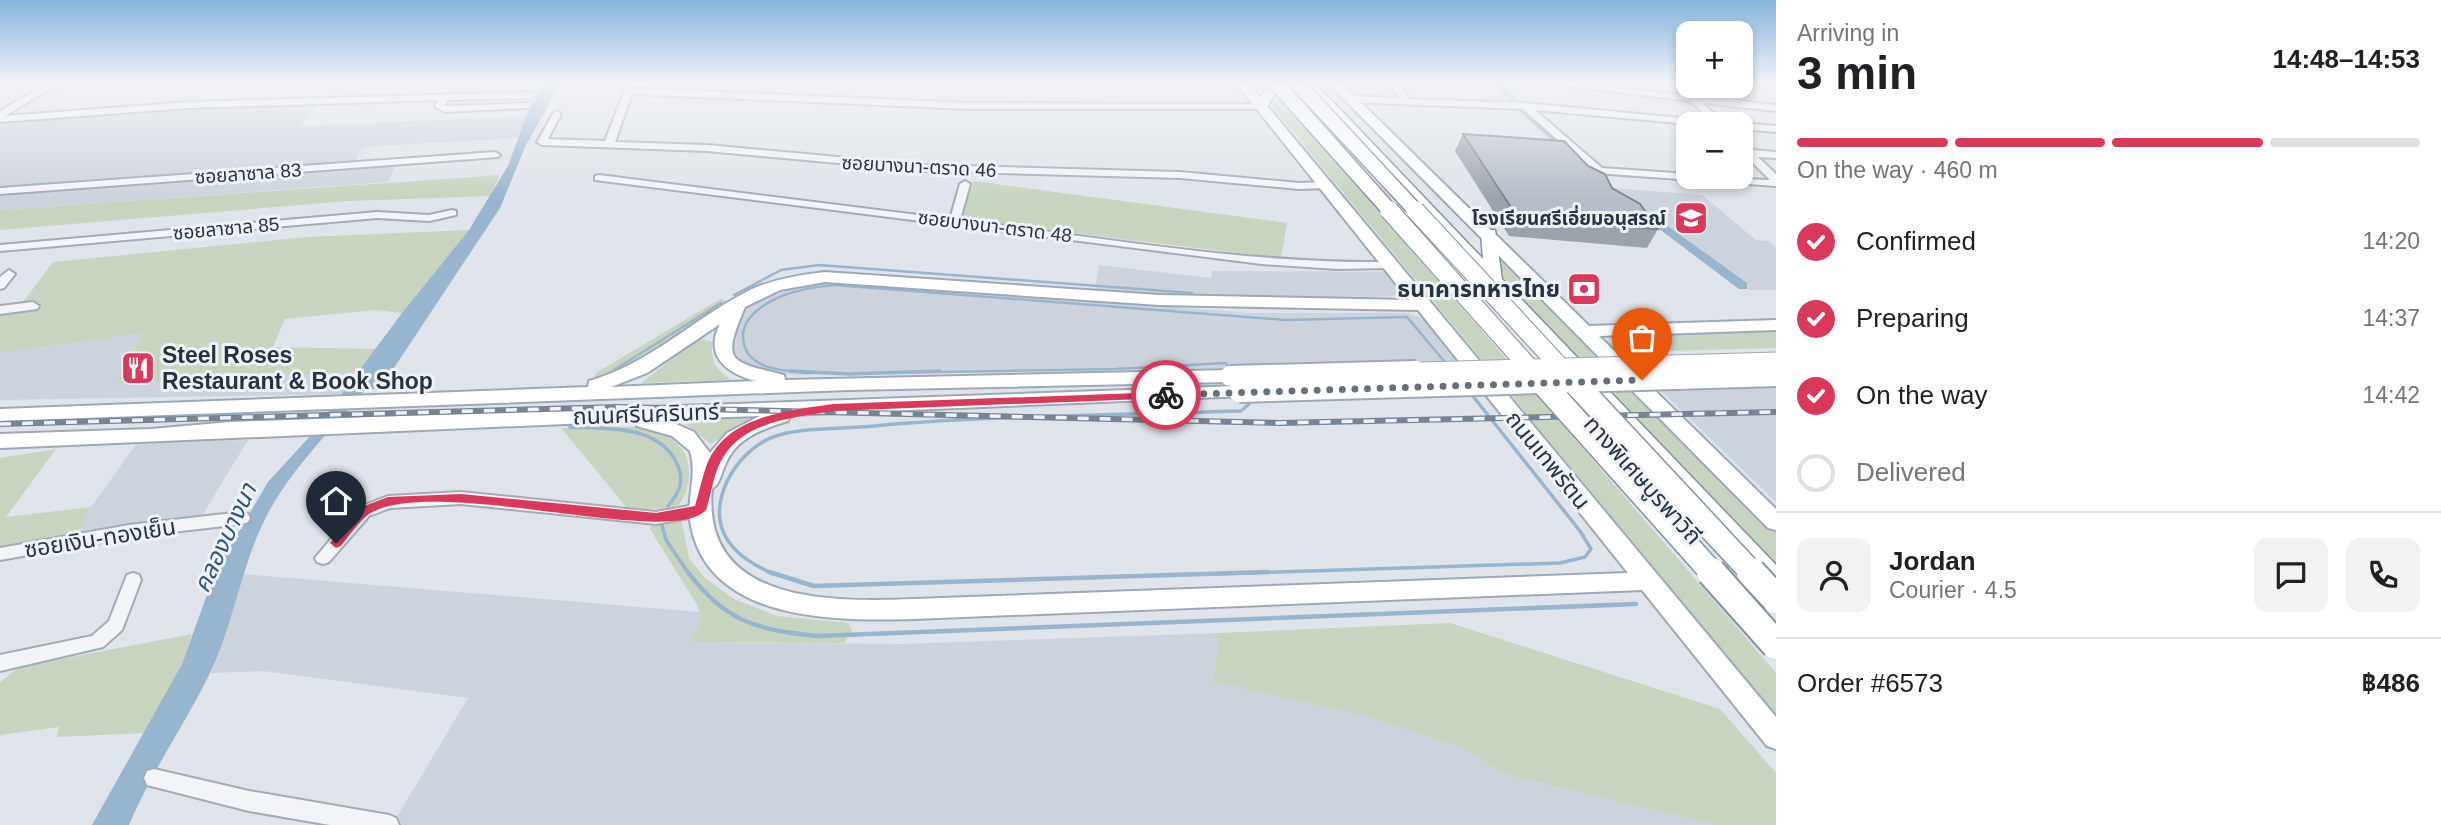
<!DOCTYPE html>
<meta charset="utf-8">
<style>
body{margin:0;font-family:Arial,"Noto Sans Thai",sans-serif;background:#f2f2f2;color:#202124;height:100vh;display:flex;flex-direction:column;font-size:26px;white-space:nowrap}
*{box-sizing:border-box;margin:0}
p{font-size:23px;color:#757577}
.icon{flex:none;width:38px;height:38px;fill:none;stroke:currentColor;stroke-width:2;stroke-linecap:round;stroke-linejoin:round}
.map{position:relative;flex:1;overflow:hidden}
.panel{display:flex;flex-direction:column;background:#fff;width:665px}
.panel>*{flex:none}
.fabs{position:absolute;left:1676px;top:21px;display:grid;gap:14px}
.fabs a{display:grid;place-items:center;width:77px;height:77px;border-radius:14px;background:#fff;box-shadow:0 4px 10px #0003;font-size:35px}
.pin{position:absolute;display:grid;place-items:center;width:60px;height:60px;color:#fff;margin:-72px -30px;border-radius:50% 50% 50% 0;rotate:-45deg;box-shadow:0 0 7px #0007}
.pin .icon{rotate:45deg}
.courier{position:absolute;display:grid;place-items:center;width:70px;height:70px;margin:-35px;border:5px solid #d93a5c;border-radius:50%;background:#fff;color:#222;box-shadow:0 2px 9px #0007}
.head em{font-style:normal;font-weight:600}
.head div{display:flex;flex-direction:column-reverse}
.head{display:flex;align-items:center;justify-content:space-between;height:119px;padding:0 21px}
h1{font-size:46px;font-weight:600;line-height:52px}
.bar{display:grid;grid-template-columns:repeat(4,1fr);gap:10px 7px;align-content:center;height:84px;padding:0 21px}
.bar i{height:9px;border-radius:5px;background:#e0e0e0}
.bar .current{background:#d93a5c}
.bar p{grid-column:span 4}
.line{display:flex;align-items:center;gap:18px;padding:0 21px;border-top:2px solid #e0e0e0}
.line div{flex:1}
.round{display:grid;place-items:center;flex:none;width:74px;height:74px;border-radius:14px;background:#f2f2f2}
ol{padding:0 21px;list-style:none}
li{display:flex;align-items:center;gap:21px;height:77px}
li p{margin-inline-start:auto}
li .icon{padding:7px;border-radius:50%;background:#d93a5c;color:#fff;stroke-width:4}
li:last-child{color:#757577}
li i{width:38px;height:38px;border:4px solid #e0e0e0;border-radius:50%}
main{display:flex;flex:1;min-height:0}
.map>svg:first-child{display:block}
</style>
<main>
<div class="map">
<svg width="1776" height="825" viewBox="0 0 1776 825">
<rect width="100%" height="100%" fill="#dfe4ea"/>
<g fill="#cdd3dc">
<polygon points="60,83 229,83 48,90"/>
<polygon points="319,104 300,126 526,116 518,138 362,147 355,162 398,159 388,182 0,210 0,121 188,107"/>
<polygon points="1614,188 1702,195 1756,240 1768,241 1776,248 1776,290 1750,290"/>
<polygon points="1099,265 1211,278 1212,271 1393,272 1404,290 1403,294 1393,296 1326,299 1131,295 1095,289"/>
<polygon points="810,283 855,283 1253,313 1408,313 1424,319 1473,376 1236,368 794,375 759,370 743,362 733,351 731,338 747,307 785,288"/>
<polygon points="143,333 116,383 360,372 344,394 0,400 0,353"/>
<polygon points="1776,383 1776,502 1656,386"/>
<polygon points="248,440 200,519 78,535 91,507 137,443"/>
<polygon points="243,574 699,612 702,618 691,642 900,644 1219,633 1213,682 1361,715 1460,747 1507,775 1717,825 392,825 468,698 263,671 211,673"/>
</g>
<g fill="#c6d4c0">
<polygon points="1281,97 1776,673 1776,715 1275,110 1272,104"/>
<polygon points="500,175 490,196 348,201 0,230 0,210"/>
<polygon points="974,181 1287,223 1281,258 971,221 964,219 962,213"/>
<polygon points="469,230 402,313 376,310 285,319 273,347 376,349 360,372 116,383 143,333 0,353 0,314 36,309 40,303 21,305 53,262 307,237"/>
<polygon points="1498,257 1503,257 1776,531 1776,574 1506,285"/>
<path d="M 720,299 L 733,303 C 690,333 647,370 594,378 L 596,373 Z"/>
<polygon points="1776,330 1776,348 1627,352 1615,345 1611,338 1618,333"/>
<path d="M 699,338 L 712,342 C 711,361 715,370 732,380 L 641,383 Z"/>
<polygon points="748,417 748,421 711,444 690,427 676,420"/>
<path d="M 638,427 C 649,432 664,434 674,441 C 695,455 693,495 674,509 L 628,509 L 561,428 Z"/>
<polygon points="56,449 6,517 91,507 78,535 0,550 0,458"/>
<polygon points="681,518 689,558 705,578 734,599 777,616 848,623 852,630 844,643 690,642 702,618 697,605 650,529 651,526"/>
<polygon points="1450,623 1720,709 1776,773 1776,825 1717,825 1507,775 1460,747 1361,715 1213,682 1219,633"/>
<polygon points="192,634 182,664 145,733 57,737 59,727 0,735 0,682 20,667"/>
</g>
<path fill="#97b5cd" d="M 544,83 L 561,83 L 526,145 L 500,208 L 380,389 L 366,389 C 332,429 292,468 267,515 C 241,565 234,624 209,675 C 184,726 151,772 129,825 L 92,825 L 182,664 L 222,553 L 227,552 L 268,482 L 312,434 L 402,313 L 469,230 L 508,166 L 526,116 Z"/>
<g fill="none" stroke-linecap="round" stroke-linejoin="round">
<g stroke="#97b5cd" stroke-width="2.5">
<polyline points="734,295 781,270 819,265 1192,293"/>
<polyline points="614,370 721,303"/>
<path d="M 810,373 C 784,371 743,370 743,336 C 743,325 750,316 759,309 C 779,293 809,287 835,285 L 1286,320 L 1407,317 L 1454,373"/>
<polyline points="885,373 1116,369 1225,363 1235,373"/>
</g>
<g stroke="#97b5cd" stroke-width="3.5">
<polyline points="790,371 849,374 940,371"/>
<path d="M 570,427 C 607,429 661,424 678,466 C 685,482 678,494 668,506"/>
<polyline points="662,525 666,540 689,574"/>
<path d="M 774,574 C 750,564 724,548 720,520 C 715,486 745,444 779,435 C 808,427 844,429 874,426 C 996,415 1119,415 1241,411 L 1249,404 L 1234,371"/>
<polyline points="1211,574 1560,563 1585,557 1591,549 1580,531 1453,371"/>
</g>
<g stroke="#97b5cd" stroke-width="4.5">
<path d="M 688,572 C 725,622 758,630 817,636 L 1636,604"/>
<polyline points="769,572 814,586 1268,572"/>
</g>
<g fill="#97b5cd" fill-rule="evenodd">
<polygon points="1492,83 1501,83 1519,101 1519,105 1513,105"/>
<polygon points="1518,106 1524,106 1573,150 1573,154 1567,154 1518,110"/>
<polygon points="1634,202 1747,283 1747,289 1739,289 1630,207 1629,205"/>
</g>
<g stroke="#a4abb4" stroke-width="4">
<g id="minor">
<polygon points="48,83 59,83 5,116 189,102 532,92 536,95 532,98 447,100 444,106 531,103 531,107 528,108 445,112 435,107 438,100 189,108 0,122 0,111"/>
<polygon points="1389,83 1398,83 1409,99 1525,103 1712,121 1690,101 1542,83 1572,83 1684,95 1671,83 1680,83 1695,97 1727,100 1711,86 1720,86 1739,101 1776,105 1776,111 1702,103 1726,124 1689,124 1535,110 1602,168 1689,174 1689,177 1770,180 1741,151 1741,142 1752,150 1776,152 1776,158 1758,157 1776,174 1776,186 1595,173 1523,109 1349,102 1345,99 1349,96 1400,98"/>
<polygon points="632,88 968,103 1262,104 1265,105 1265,109 968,109 632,94 615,142 707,145 925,165 1180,172 1299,183 1328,182 1333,185 1328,188 1299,189 1180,178 925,171 707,151 542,145 537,142 553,114 557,111 561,114 548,139 605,141 624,92"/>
<polygon points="1741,123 1776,126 1776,132 1741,129 1741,124 1738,124"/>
<polygon points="495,152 500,155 498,157 0,194 0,188"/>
<path d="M 599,175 L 950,219 L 960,184 L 965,181 L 970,184 L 960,220 C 1103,238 1247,264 1391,262 L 1397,265 L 1391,268 L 1337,269 L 1262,264 L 595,180 L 595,176 Z"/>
<polygon points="452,210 456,211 456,215 429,221 377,218 0,251 0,245 377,212 429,215"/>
<polygon points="9,270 15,274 4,288 0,289 0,277"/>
<polygon points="33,302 39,306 37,309 0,314 0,306"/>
<polygon points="461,492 656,512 700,504 706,506 708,510 706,514 700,516 656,524 461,504 390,508 369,516 329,562 323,564 317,562 315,558 357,508 388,496"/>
<polygon points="242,512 248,514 250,518 248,522 242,524 129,537 0,560 0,548 129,525"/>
<polygon points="133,573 139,575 141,580 122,630 103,647 0,671 0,655 92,636 109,621 125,580 127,575"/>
<polygon points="154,769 249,791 389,815 396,818 399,825 330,825 249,811 147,785 144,778 147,771"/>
</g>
</g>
<g stroke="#9da9b6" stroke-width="4">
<g id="major">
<path d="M 1236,83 L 1248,83 L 1776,717 L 1776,749 L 1767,746 L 1642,590 L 914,619 C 839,621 710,623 691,526 C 685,501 698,476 690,451 L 672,436 L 637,426 L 635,421 L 0,448 L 0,434 L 151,429 L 230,422 L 1239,386 L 1246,388 L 1248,392 L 1246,396 L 790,415 L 788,421 C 762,429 736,438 725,465 C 721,474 720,484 712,489 C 701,605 834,602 914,599 L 1628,573 L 1418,310 L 1159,305 L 825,282 L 780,290 L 745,307 C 721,363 729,361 784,375 L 785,380 L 1230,370 L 1239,376 L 1230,382 L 849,390 L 0,421 L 0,409 L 588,387 L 589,381 C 652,363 695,317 752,289 C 775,279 800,275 825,272 L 1159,295 L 1409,300 ZM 720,324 C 704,356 726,373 756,381 L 611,387 L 647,373 ZM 760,416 L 727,433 L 710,453 L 694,432 L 665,419 Z"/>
<polygon points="1328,83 1341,83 1589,326 1776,320 1776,330 1599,336 1776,509 1776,530 1768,528"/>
</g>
</g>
<g stroke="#8592a2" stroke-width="3">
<g id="highway">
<polygon points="1302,83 1315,83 1483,259 1481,234 1483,230 1495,230 1502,279 1776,565 1776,588 1765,586"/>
<polygon points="1269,84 1281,84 1266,109 1256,109 1254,106"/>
</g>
</g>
<use href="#minor" fill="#f2f4f8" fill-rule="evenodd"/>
<use href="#major" fill="#fff" fill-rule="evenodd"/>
<use href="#highway" fill="#fff" fill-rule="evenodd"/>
<g stroke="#778495" stroke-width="6">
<polyline id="rail" points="0,424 618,407 1279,423 1776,412"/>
</g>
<use href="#rail" stroke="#eff3f7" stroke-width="3.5" stroke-dasharray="11" stroke-linecap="butt"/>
<g stroke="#9da9b6" stroke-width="19" stroke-linecap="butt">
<polyline id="major-bridge-far1" points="1352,373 1776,361"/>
</g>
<g stroke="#9da9b6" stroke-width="24" stroke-linecap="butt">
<g id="major-bridge">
<polyline points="1230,376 1416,371"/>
<polyline points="1239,392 1776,376"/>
</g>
</g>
<g stroke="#8592a2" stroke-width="17" stroke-linecap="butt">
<g id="highway-bridge-far3">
<polyline points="1276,83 1391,212"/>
<polyline points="1297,83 1417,212"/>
</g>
</g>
<g stroke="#8592a2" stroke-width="20" stroke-linecap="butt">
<g id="highway-bridge-far2">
<polyline points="1389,210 1534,373"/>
<polyline points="1415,210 1566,373"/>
</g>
</g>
<g stroke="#8592a2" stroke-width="26" stroke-linecap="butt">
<g id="highway-bridge-far1">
<polyline points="1532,371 1713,574"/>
<polyline points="1564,371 1753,574"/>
</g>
</g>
<g stroke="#8592a2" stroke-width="32" stroke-linecap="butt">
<g id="highway-bridge">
<polyline points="1711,572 1776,645"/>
<polyline points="1751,572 1776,599"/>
</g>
</g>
<use href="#major-bridge-far1" stroke="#fff" stroke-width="17"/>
<use href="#major-bridge" stroke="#fff" stroke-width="20"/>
<use href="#highway-bridge-far3" stroke="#fff" stroke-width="14"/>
<use href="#highway-bridge-far2" stroke="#fff" stroke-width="18"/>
<use href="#highway-bridge-far1" stroke="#fff" stroke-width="23"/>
<use href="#highway-bridge" stroke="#fff" stroke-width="28"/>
</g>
<polygon fill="#9da3ab" points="1463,134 1612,188 1658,229 1647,248 1509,236 1455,151"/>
<polygon fill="#b6bdc7" stroke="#7f848b" stroke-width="2" points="1463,134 1564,141 1588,166 1605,174 1612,188 1640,204 1658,229 1518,218"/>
<linearGradient id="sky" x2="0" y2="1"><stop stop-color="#87b4dd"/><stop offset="0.42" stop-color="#f1f3f6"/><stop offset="1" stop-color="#f1f3f6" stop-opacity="0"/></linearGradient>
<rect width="1776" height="199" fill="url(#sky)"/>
<path fill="#d93a5c" d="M 1166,392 L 1170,393 L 1170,398 L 833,411 C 793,418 740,421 720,463 C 713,477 711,495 706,510 C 671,549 434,474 369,514 C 359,521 349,536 341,546 L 336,548 L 330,543 L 359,508 L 388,497 L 461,494 L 656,513 L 695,506 C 699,492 702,478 707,464 C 727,415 788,411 833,404 Z"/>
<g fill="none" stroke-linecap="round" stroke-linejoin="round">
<polyline stroke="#67717d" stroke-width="7" stroke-dasharray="0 12.6" points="1166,395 1642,380"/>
</g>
<defs>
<g id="school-square" transform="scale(1.75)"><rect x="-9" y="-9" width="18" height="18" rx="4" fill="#d93a5c" stroke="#eff3f7"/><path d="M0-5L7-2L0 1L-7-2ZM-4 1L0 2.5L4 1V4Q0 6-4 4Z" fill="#fff"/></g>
<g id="bank-square" transform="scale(1.75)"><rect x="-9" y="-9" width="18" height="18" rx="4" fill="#d93a5c" stroke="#eff3f7"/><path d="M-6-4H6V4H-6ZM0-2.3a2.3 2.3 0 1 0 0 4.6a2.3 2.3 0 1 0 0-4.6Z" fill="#fff"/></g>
<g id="restaurant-square" transform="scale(1.75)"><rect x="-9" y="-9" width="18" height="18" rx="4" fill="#d93a5c" stroke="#eff3f7"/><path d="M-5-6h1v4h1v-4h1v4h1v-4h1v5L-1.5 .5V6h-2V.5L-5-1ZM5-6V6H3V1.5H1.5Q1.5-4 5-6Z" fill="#fff"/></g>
</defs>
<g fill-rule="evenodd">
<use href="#school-square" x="1691" y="218"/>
<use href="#bank-square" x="1584" y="289"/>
<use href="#restaurant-square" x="138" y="368"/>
</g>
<g text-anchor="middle" stroke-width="6" stroke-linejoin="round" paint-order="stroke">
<g font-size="19" fill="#273342" stroke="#eff3f7">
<text transform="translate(919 166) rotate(3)" y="7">ซอยบางนา-ตราด 46</text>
<text transform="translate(248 173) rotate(-4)" y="7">ซอยลาซาล 83</text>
<text transform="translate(995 226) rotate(7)" y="7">ซอยบางนา-ตราด 48</text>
<text transform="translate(226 228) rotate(-5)" y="7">ซอยลาซาล 85</text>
</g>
<g font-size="19" font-weight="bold" fill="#273342" stroke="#eff3f7" text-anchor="end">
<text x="1666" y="225">โรงเรียนศรีเอี่ยมอนุสรณ์</text>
</g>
<g font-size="23" font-weight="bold" fill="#273342" stroke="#eff3f7" text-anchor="end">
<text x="1560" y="297">ธนาคารทหารไทย</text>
<text x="162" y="363" text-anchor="start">Steel Roses<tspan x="162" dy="26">Restaurant &amp; Book Shop</tspan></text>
</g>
<g font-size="23" fill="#273342" stroke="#eff3f7">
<text transform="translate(646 414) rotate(-2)" y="8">ถนนศรีนครินทร์</text>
<text transform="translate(1548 460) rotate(51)" y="8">ถนนเทพรัตน</text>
<text transform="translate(1643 480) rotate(48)" y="8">ทางพิเศษบูรพาวิถี</text>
<text transform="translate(100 538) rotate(-9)" y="8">ซอยเงิน-ทองเย็น</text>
</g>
<g font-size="24" font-style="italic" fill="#2d547a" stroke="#eff3f7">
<text transform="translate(225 538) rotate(-65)" y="8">คลองบางนา</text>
</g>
</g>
</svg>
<div class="fabs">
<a>+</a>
<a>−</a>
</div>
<div class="pin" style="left:1642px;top:380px;background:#ea580c"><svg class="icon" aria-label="bag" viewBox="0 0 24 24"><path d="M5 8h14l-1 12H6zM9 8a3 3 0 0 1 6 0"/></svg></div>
<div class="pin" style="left:336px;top:543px;background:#1f2937"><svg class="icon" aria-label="home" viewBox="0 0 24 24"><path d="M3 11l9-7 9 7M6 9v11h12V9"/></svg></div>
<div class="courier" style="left:1166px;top:395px"><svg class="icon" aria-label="bike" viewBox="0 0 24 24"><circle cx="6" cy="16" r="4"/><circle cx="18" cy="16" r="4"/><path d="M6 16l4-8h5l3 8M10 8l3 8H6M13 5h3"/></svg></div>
</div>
<section class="panel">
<div class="head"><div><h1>3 min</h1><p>Arriving in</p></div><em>14:48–14:53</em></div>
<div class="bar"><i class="current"></i><i class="current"></i><i class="current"></i><i></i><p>On the way · 460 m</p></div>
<ol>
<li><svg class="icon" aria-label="check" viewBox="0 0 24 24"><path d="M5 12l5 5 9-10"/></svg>Confirmed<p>14:20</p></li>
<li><svg class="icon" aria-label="check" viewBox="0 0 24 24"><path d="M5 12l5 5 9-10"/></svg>Preparing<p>14:37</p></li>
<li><svg class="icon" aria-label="check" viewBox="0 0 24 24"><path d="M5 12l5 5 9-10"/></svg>On the way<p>14:42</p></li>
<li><i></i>Delivered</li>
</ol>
<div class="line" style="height:126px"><a class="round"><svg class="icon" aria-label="person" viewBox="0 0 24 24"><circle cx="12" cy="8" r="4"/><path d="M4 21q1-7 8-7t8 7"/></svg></a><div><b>Jordan</b><p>Courier · 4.5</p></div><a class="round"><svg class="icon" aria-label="chat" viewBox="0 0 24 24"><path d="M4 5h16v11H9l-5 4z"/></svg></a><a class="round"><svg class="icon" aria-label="phone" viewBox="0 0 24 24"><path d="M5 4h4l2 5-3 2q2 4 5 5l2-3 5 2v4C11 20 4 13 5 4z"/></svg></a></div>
<div class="line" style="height:91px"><div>Order #6573</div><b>฿486</b></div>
</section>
</main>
